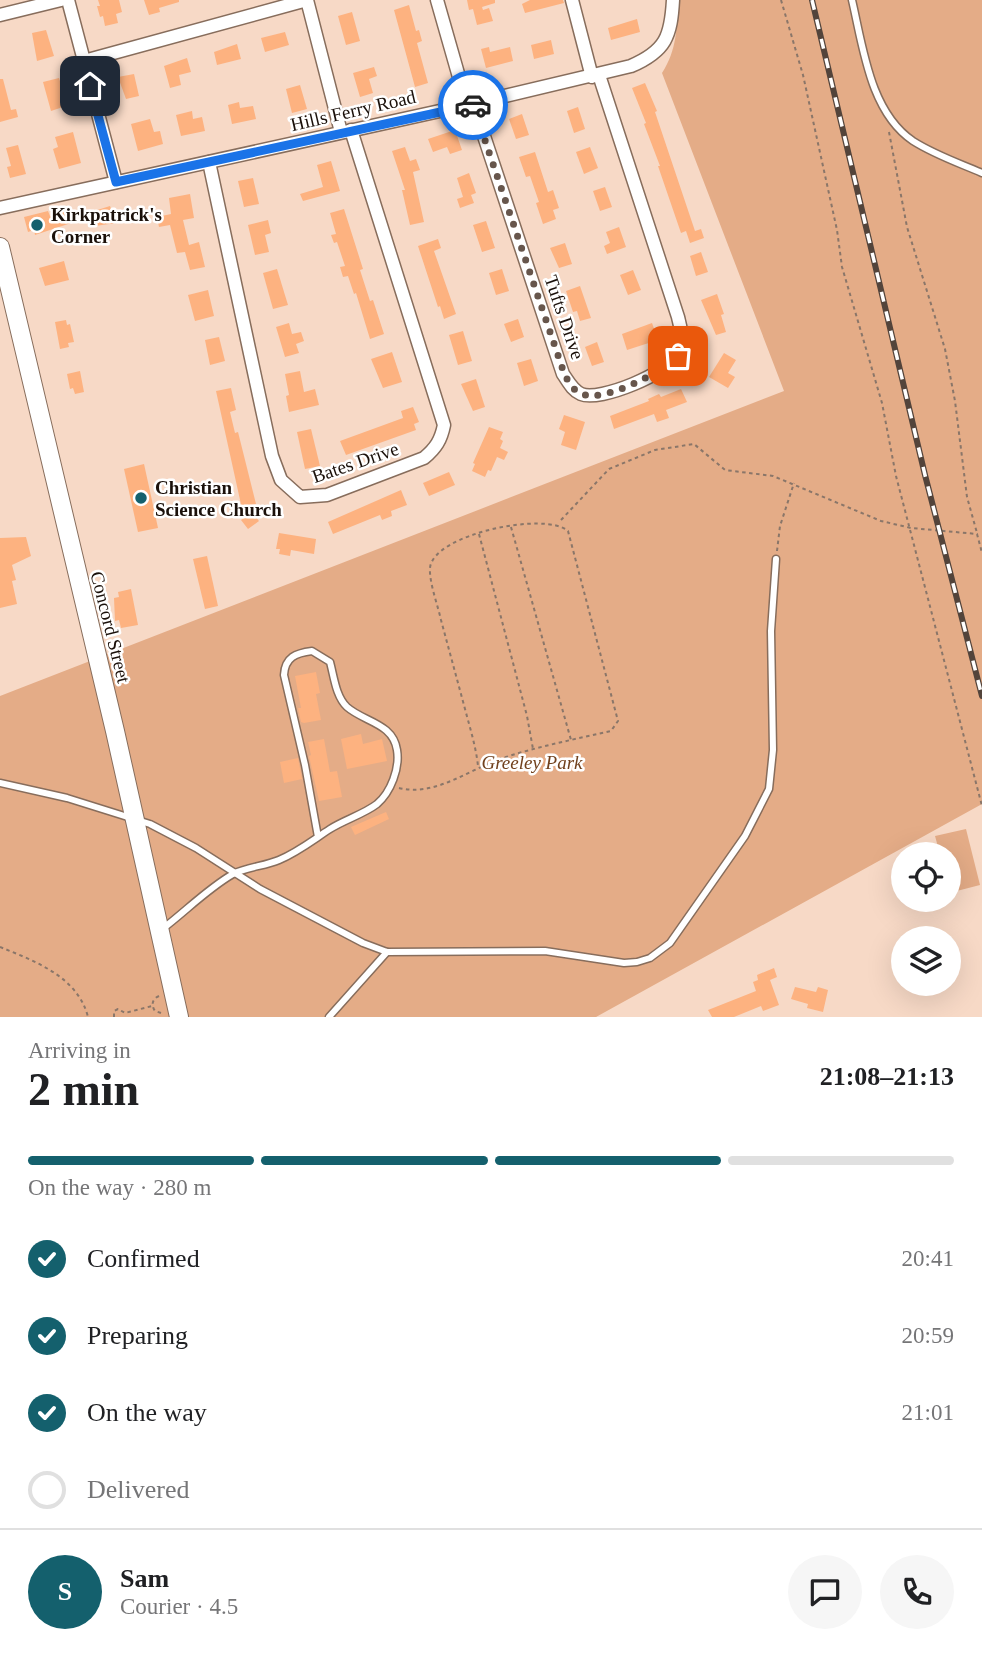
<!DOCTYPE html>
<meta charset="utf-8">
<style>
body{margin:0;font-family:"Times New Roman",serif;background:#f6f6f6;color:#202124;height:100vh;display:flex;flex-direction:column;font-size:26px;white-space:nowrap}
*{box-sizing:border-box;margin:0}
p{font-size:23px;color:#757577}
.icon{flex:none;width:38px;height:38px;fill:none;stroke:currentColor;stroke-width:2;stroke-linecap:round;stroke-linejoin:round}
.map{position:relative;height:1017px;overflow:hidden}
.drawer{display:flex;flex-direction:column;background:#fff;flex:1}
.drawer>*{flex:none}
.fabs{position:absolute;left:891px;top:842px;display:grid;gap:14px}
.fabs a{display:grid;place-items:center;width:70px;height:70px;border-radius:50%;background:#fff;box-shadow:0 7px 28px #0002;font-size:35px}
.pin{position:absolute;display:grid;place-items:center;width:60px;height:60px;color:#fff;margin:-30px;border-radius:14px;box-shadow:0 4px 10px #0006}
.courier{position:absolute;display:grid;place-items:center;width:70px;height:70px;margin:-35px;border:5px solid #1a73e8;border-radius:50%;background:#fff;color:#222;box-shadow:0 2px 9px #0007}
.overview em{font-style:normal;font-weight:600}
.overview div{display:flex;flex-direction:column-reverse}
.overview{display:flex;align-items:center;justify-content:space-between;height:119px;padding:0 28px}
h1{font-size:46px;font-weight:600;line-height:52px}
.bar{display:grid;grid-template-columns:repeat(4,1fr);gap:10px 7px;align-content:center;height:84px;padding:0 28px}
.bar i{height:9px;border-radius:5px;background:#e0e0e0}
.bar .current{background:#14606d}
.bar p{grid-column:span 4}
.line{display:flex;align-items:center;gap:18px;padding:0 28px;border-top:2px solid #e0e0e0}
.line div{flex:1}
.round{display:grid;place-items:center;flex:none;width:74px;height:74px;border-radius:37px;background:#f6f6f6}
ol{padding:0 28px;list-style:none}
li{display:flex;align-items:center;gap:21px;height:77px}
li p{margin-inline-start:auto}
li .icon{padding:7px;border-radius:50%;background:#14606d;color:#fff;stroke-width:4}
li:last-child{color:#757577}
li i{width:38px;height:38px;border:4px solid #e0e0e0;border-radius:50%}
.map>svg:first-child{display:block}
</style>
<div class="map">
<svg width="982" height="1017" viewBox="0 0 982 1017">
<rect width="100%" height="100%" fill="#f7d9c6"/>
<g fill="#e4ac87">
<path d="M 678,0 L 982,0 L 982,804 L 596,1017 L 0,1017 L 0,696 L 784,391 L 662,73 C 677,50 677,27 678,0 Z"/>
<polygon points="966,829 980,885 949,893 948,854 940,854 935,836"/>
</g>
<g fill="#fdb280">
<polygon points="98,0 119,0 122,12 116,14 118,23 105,26 103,16 100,17 97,6 100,6"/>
<polygon points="144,0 179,0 179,2 159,8 160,12 149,15"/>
<polygon points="467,0 495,0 495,3 482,7 483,10 489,8 493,21 477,25 473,9 469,10"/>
<polygon points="530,0 563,0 564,3 525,13 522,4"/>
<polygon points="409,5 416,31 419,30 422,41 417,43 428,83 415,87 394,10"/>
<polygon points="352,12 360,41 346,45 338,16"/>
<polygon points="637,19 640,32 611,40 608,28"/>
<polygon points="46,30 54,56 37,61 32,33"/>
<polygon points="285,32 289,45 265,52 261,38"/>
<polygon points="551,40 554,54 534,59 531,45"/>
<polygon points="237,44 241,59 217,65 214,52"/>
<polygon points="489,47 490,52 510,47 513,61 486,68 481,49"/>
<polygon points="187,58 191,72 179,75 181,85 170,88 164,66"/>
<polygon points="374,67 377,76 369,79 373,93 360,97 353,73"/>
<polygon points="134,74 139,96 126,99 118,77"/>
<polygon points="59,78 64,94 60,95 63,107 51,111 43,82"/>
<polygon points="0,79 3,79 11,110 16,109 18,117 0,122"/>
<polygon points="645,83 657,111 655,112 695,231 701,229 704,238 690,243 686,231 681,233 658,166 660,166 644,124 646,123 632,88"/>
<polygon points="300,85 307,109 292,113 286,89"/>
<polygon points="239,102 240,108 253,106 256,119 232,124 228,105"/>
<polygon points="578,107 585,129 574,133 567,111"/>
<polygon points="192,111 193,119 202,117 205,131 181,136 176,115"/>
<polygon points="522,114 529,135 516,139 509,119"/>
<polygon points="150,119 154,132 160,131 163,144 138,151 131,124"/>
<polygon points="455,130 462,150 450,154 447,147 433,152 428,139"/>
<polygon points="73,132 81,163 59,169 53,149 58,147 55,137"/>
<polygon points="18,145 26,174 10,178 7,167 11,166 6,148"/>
<polygon points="405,147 410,161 416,159 420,170 413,172 424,222 410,225 402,190 405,190 392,151"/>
<polygon points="590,147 598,168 584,174 576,152"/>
<polygon points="535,152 548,192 553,190 559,208 553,210 556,219 543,224 536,203 539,202 530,176 526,177 519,157"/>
<polygon points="331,161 340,191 303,201 300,194 323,187 317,165"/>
<polygon points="469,173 476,193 471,195 474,203 460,208 457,199 463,197 457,178"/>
<polygon points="253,178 259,204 244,207 238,181"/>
<polygon points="605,187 612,207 600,211 593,191"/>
<polygon points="190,194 194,218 183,220 189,245 199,242 205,267 190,270 185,252 177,253 170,225 159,227 157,217 171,214 169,198"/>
<polygon points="110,206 116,223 95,226 91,212"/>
<polygon points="344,209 363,269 360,270 370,301 373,300 384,334 370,339 356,293 354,294 348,276 343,277 340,267 345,266 337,242 334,243 331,235 336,234 330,213"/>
<polygon points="67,210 71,223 35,235 34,230 28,232 24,217 48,211 50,216"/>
<polygon points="268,220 271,233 265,235 269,252 255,255 248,225"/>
<polygon points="486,221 495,248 482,252 473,225"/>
<polygon points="619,227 626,247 607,254 604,246 610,243 606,232"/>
<polygon points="438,239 441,248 434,251 456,314 444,319 440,306 438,307 418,246"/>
<polygon points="565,243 572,264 559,268 550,248"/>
<polygon points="701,252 708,272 696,276 690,256"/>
<polygon points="64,261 69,280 45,286 39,268"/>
<polygon points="277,269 288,305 273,309 263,273"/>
<polygon points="502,269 509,291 496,295 489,273"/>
<polygon points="633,270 641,290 628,295 620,275"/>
<polygon points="580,286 591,318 580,321 577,311 573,312 566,291"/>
<polygon points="208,290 214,316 195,321 188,295"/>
<polygon points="717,294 724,314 721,315 726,332 716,335 701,300"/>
<polygon points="518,319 524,337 511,342 504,324"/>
<polygon points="66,320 67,325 70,324 74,342 68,343 69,347 60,349 55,322"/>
<polygon points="289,323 292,334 301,332 304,341 296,344 299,353 285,357 276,327"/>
<polygon points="652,323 658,340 627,350 622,334"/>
<polygon points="463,331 472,361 458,365 449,335"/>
<polygon points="219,337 225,361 210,365 205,340"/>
<polygon points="597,342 604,362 592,366 585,347"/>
<polygon points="392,352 402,382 383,388 371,359"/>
<polygon points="724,353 736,360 728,373 735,377 728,388 709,377"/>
<polygon points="531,359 538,381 524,386 517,363"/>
<polygon points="80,371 84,392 75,394 73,388 70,389 67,374"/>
<polygon points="300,371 304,392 315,389 319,405 289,412 286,396 289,395 285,374"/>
<polygon points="476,379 485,407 473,411 461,384"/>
<polygon points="231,388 236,410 230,412 235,433 238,432 256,504 247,506 259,521 248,529 241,520 244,518 216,391"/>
<polygon points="681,389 687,402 666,410 669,418 657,422 654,414 614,429 610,416 649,401 648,399 659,394 661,397"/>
<polygon points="413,407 419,422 414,424 416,430 346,455 340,441 403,418 401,411"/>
<polygon points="564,415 585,422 576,450 561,445 565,432 559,429"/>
<polygon points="489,427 503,432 500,439 503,441 500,448 508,452 504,460 497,457 491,471 488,470 485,477 472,471 475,464 473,463"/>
<polygon points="311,429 320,466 305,469 297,432"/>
<polygon points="144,464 158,528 138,532 124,469"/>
<polygon points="449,472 455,485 429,496 423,483"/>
<polygon points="401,490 407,505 391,511 392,516 382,520 380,515 333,534 328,522"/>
<polygon points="279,533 316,539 314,554 291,550 290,556 279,554 280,549 276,549"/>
<polygon points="26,537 31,556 12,565 16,580 12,581 17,604 0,608 0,538"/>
<polygon points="207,556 218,606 205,609 193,559"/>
<polygon points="131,589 138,625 121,628 119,620 115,621 114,598 119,597 118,592"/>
<polygon points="316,672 320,693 316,694 321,720 304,723 301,722 298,708 301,708 295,676"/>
<polygon points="361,734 363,744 382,739 387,761 347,769 341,739"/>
<polygon points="324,739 330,772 337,771 342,797 319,801 309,756 311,755 308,742"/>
<polygon points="298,758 302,779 284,783 280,762"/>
<polygon points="386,812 389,819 355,835 351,827"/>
<polygon points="774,968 777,977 770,980 779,1005 763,1011 761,1006 734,1017 712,1017 708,1010 756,991 753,982 758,980 757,975"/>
<polygon points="795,987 816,992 818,987 828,990 823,1012 807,1008 808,1004 791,999"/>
</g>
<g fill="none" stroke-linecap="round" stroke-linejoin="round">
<g stroke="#876d5c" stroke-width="9">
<g id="service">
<path d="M 852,0 C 863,47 870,112 913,141 C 935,155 959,163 982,173"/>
<polyline points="0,783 67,798 150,824 196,848 260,889 363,943 387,952 545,951 624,963 637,962 650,958 670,943 745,836 769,789 773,750 771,631 776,559"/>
<path d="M 161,930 C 185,912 207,889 233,874 C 247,867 265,866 279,860 C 298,852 313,840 330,829 C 344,820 364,814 377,804 C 391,792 400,768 397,750 C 393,723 364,722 347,707 C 336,697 334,677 330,662 L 312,651 C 296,653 285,657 284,675 L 305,765 L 318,837"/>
<polyline points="329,1017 387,952"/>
</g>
</g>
<g stroke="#876d5c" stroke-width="15">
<g id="minor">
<polyline points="68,0 116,182"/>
<polyline points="437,0 467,105"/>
<polyline points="572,0 592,77"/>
<polyline points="0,15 61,0"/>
<polyline points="84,61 307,0 341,132"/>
<path d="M 473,103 L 563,374 C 568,381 572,390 581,394 C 600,402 669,373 678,354 C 685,342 681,330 678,317 L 599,75"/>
<path d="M 209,162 L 272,456 L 281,480 L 300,497 L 327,495 L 424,458 C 436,448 441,440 444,425 L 351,130"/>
<path d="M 0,208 L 467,105 L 631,66 C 666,51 671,36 673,0"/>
</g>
</g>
<g stroke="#876d5c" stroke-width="20">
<polyline id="secondary" points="0,247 115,731 179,1017"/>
</g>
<g stroke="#8a7669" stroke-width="2" stroke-dasharray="3.5 3.5" stroke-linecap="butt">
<polyline points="781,0 803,75 837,230 842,267 882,403 896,476 982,806"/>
<polyline points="889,132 907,227 945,349 955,401 967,497 977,533"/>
<polyline points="561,520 609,469 655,450 694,444 725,470 773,476 881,521 911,528 977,534 982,553"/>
<polyline points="511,527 571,740"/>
<polyline points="479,534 527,716 533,749"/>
<polyline points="777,551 780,526 794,483"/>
<path d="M 399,788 C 437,797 470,768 506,757 C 540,746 576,739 611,731 L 618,721 L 568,531 C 546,511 433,534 430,568 C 429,582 438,606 441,620 C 449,650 457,679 465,709 C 470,728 476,747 478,766"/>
<path d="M 0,947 C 35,961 78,977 88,1017"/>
<path d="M 159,996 C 152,999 151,1005 155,1011 L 164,1014"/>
<polyline points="114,1017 114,1011 118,1009 125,1013 152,1006"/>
</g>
<use href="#service" stroke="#fff" stroke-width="6"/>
<use href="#minor" stroke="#fff" stroke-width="12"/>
<use href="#secondary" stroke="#fff" stroke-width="18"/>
<g stroke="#53443b" stroke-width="6">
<polyline id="rail" points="812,0 925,475 982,696"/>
</g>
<use href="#rail" stroke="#fff" stroke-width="3.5" stroke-dasharray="10" stroke-linecap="butt"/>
</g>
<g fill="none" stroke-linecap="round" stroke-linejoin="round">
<path stroke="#67564c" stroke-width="7" stroke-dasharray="0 12.6" d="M 473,105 L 564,373 C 568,381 572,390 582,394 C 604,403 662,372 678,356"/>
<polyline stroke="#1a73e8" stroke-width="9" points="90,86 116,182 473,105"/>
</g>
<g fill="#14606d" stroke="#fff" stroke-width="2.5">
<circle cx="37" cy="225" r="7"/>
<circle cx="141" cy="498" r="7"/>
</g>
<g text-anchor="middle" stroke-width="5" stroke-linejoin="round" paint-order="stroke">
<g font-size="19" fill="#1a100a" stroke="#fff">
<text transform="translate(353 110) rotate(-13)" y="7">Hills Ferry Road</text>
<text transform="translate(565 317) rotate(71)" y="7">Tufts Drive</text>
<text transform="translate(355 462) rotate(-19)" y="7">Bates Drive</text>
<text transform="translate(111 627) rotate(76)" y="7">Concord Street</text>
</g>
<g font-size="19" font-weight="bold" fill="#1a100a" stroke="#fff" text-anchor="start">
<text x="51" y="221">Kirkpatrick's<tspan x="51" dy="22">Corner</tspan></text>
<text x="155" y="494">Christian<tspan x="155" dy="22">Science Church</tspan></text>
</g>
<g font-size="19" font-style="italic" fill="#71411d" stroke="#fff">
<text x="532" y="769">Greeley Park</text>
</g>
</g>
</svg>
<div class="fabs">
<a><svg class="icon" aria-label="locate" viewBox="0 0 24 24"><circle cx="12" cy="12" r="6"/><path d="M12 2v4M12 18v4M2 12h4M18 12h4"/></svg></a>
<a><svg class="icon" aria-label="layers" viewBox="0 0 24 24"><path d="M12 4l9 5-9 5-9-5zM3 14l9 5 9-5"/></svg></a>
</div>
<div class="pin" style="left:678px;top:356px;background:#ea580c"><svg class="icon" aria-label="bag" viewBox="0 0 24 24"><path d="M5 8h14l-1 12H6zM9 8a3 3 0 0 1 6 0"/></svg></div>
<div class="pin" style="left:90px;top:86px;background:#1f2937"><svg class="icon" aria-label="home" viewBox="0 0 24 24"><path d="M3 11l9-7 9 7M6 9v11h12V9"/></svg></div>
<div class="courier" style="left:473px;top:105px"><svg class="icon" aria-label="car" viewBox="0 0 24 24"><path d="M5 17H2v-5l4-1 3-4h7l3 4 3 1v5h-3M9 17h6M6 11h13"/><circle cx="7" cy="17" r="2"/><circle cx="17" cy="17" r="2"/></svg></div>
</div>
<section class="drawer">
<div class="overview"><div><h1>2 min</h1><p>Arriving in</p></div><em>21:08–21:13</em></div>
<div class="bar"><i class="current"></i><i class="current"></i><i class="current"></i><i></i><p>On the way · 280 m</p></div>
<ol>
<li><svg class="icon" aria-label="check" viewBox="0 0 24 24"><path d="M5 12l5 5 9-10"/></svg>Confirmed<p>20:41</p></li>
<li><svg class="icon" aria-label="check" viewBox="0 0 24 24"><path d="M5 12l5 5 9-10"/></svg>Preparing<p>20:59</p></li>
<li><svg class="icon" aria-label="check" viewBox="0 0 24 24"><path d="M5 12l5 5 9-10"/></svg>On the way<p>21:01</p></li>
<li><i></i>Delivered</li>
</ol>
<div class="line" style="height:126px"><b class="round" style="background:#14606d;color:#fff">S</b><div><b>Sam</b><p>Courier · 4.5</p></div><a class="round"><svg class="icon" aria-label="chat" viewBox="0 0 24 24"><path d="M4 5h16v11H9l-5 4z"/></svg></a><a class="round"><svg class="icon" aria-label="phone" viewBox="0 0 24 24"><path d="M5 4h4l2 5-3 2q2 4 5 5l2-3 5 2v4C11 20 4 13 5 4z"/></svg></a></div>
</section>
